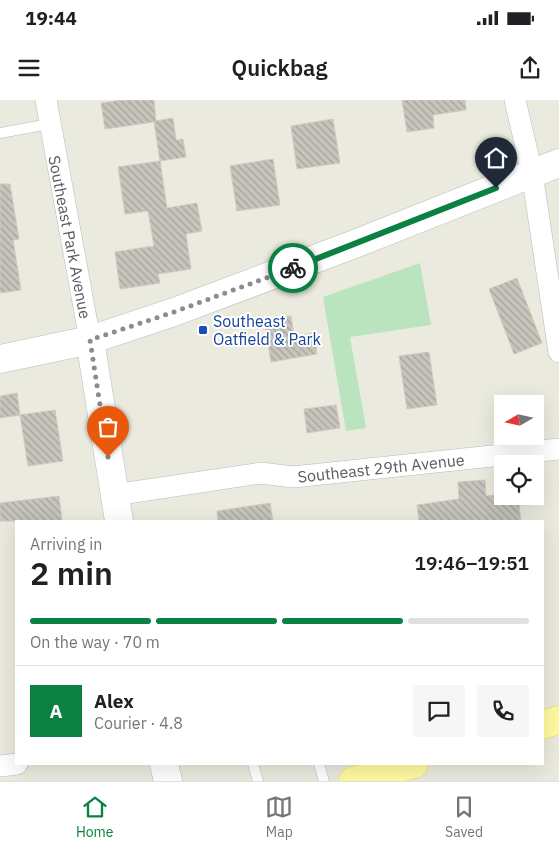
<!DOCTYPE html>
<meta charset="utf-8">
<style>
body{margin:0;font-family:"IBM Plex Sans",sans-serif;background:#f6f6f6;color:#202124;height:100vh;display:flex;flex-direction:column;font-size:19px;white-space:nowrap}
*{box-sizing:border-box;margin:0}
p{font-size:16px;color:#757577}
.icon{flex:none;width:28px;height:28px;fill:none;stroke:currentColor;stroke-width:2;stroke-linecap:round;stroke-linejoin:round}
.map{position:relative;flex:1;overflow:hidden}
.sheet{position:absolute;left:15px;top:420px;width:529px;height:245px;display:flex;flex-direction:column;background:#fff;border-radius:0px;box-shadow:0 5px 20px #0002}
.sheet>*{flex:none}
.needle{width:32px;rotate:261deg}
.fabs{position:absolute;left:494px;top:295px;display:grid;gap:10px}
.fabs a{display:grid;place-items:center;width:50px;height:50px;border-radius:0px;background:#fff;box-shadow:0 5px 20px #0002;font-size:25px}
.pin{position:absolute;display:grid;place-items:center;width:42px;height:42px;color:#fff;margin:-51px -21px;border-radius:50% 50% 50% 0;rotate:-45deg;box-shadow:0 0 5px #0007}
.pin .icon{rotate:45deg}
.courier{position:absolute;display:grid;place-items:center;width:50px;height:50px;margin:-25px;border:4px solid #0b8043;border-radius:50%;background:#fff;color:#222;box-shadow:0 1px 6px #0007}
.headline em{font-style:normal;font-weight:600}
.headline div{display:flex;flex-direction:column-reverse}
.headline{display:flex;align-items:center;justify-content:space-between;height:85px;padding:0 15px}
h1{font-size:32px;font-weight:600;line-height:38px}
.bar{display:grid;grid-template-columns:repeat(4,1fr);gap:8px 5px;align-content:center;height:60px;padding:0 15px}
.bar i{height:6px;border-radius:4px;background:#e0e0e0}
.bar .current{background:#0b8043}
.bar p{grid-column:span 4}
.line{display:flex;align-items:center;gap:12px;padding:0 15px;border-top:1px solid #e0e0e0}
.line div{flex:1}
.round{display:grid;place-items:center;flex:none;width:52px;height:52px;border-radius:0px;background:#f6f6f6}
.status{display:flex;justify-content:space-between;align-items:center;height:35px;padding:0 25px;background:#fff;direction:ltr}
.status svg{height:14px;fill:currentColor}
header{display:flex;justify-content:space-between;align-items:center;height:65px;padding:0 15px;background:#fff;font-size:22px;font-weight:600}
.tab-bar{display:flex;justify-content:space-around;align-items:center;height:70px;border-top:1px solid #e0e0e0;background:#fff;font-size:14px;color:#757577}
.tab-bar a{display:grid;justify-items:center;gap:2px}
.tab-bar .current{color:#0b8043}
.map>svg:first-child{display:block}
</style>
<div class="status"><b>19:44</b><svg viewBox="0 0 49 12"><path d="M0 12V9h3v3zM5 12V6h3v6zM10 12V3h3v9zM15 12V0h3v12zM26 1h20v11H26zM47 4h2v5h-2z"/></svg></div>
<header><svg class="icon" aria-label="menu" viewBox="0 0 24 24"><path d="M4 6h16M4 12h16M4 18h16"/></svg>Quickbag<svg class="icon" aria-label="share" viewBox="0 0 24 24"><path d="M12 15V3M7 8l5-5 5 5M5 13v7h14v-7"/></svg></header>
<div class="map">
<svg width="559" height="681" viewBox="0 0 559 681">
<defs>
<pattern id="building-back-hatch" width="6" height="6" patternUnits="userSpaceOnUse" patternTransform="scale(1.25)"><rect width="6" height="6" fill="#c6c4bc"/><path d="M-1 5l2 2M0 0l6 6M5-1l2 2" fill="none" stroke="#a4a29c"/></pattern>
</defs>
<rect width="100%" height="100%" fill="#ebeade"/>
<polygon fill="#bae4be" points="420,163 431,225 350,237 366,328 346,331 323,197"/>
<g fill="url(#building-back-hatch)" stroke="#d0ccbd">
<polygon points="123,0 154,0 156,21 173,18 176,40 183,39 186,57 160,61 154,22 105,29 101,3"/>
<polygon points="402,0 465,0 466,10 433,15 434,28 407,32"/>
<polygon points="333,19 340,63 297,69 291,26"/>
<polygon points="273,59 280,105 237,111 230,66"/>
<polygon points="160,61 167,108 197,103 202,131 186,134 191,169 158,174 160,183 120,189 115,152 154,146 148,111 125,114 118,67"/>
<polygon points="0,84 10,84 19,139 13,140 21,190 0,193"/>
<polygon points="517,178 542,243 514,254 489,189"/>
<polygon points="291,216 294,236 314,233 317,254 271,262 264,220"/>
<polygon points="429,252 437,305 407,309 399,256"/>
<polygon points="17,293 20,315 0,318 0,296"/>
<polygon points="336,305 340,328 307,333 304,309"/>
<polygon points="55,310 63,361 28,366 20,315"/>
<polygon points="485,380 486,396 502,394 502,396 518,396 521,421 419,421 417,405 459,399 458,382"/>
<polygon points="59,396 62,421 0,421 0,403"/>
<polygon points="270,403 273,421 218,421 217,411"/>
</g>
<g fill="none" stroke-linecap="round" stroke-linejoin="round">
<g stroke="#b7b9be" stroke-width="11">
<g id="service">
<polyline points="0,33 49,24"/>
<polyline points="253,664 258,681"/>
<polyline points="319,664 324,681"/>
</g>
</g>
<g stroke="#b7b9be" stroke-width="22">
<g id="minor">
<polyline points="46,0 90,240"/>
<polyline points="515,0 532,73 559,252"/>
<polyline points="114,395 261,373 293,377 559,349"/>
<polyline points="0,666 17,664"/>
</g>
</g>
<g stroke="#babcc3" stroke-width="29">
<g id="secondary">
<polyline points="90,240 119,421"/>
<polyline points="0,259 90,240 174,212 352,145 559,63"/>
<polyline points="164,664 168,681"/>
</g>
</g>
<g stroke="#f3d650" stroke-width="29">
<g id="primary">
<polyline points="542,625 559,620"/>
<polyline points="353,681 414,664"/>
</g>
</g>
<use href="#service" stroke="#fff" stroke-width="10"/>
<use href="#minor" stroke="#fff" stroke-width="21"/>
<use href="#secondary" stroke="#fff" stroke-width="28"/>
<use href="#primary" stroke="#fffaa0" stroke-width="28"/>
</g>
<g fill="none" stroke-linecap="round" stroke-linejoin="round">
<polyline stroke="#8b8d8c" stroke-width="5" stroke-dasharray="0 9" points="108,357 90,240 174,212 293,168"/>
<polyline stroke="#0b8043" stroke-width="6" points="293,168 496,88"/>
</g>
<rect fill="#1a4fb4" stroke="#fff" stroke-width="2" x="198" y="225" width="10" height="10" rx="2.5"/>
<g text-anchor="middle" stroke-width="4" stroke-linejoin="round" paint-order="stroke">
<g font-size="16" fill="#585b60" stroke="#fff">
<text transform="translate(70 137) rotate(79)" y="6">Southeast Park Avenue</text>
<text transform="translate(381 368) rotate(-6)" y="6">Southeast 29th Avenue</text>
</g>
<g font-size="16" fill="#164399" stroke="#fff" text-anchor="start">
<text x="213" y="227">Southeast<tspan x="213" dy="18">Oatfield &amp; Park</tspan></text>
</g>
</g>
</svg>
<div class="fabs">
<a><svg class="needle" viewBox="-14 -14 28 28"><path d="M0-13l5 13h-10z" fill="#e53935"/><path d="M0 13l5-13h-10z" fill="#757577"/></svg></a>
<a><svg class="icon" aria-label="locate" viewBox="0 0 24 24"><circle cx="12" cy="12" r="6"/><path d="M12 2v4M12 18v4M2 12h4M18 12h4"/></svg></a>
</div>
<div class="pin" style="left:108px;top:357px;background:#ea580c"><svg class="icon" aria-label="bag" viewBox="0 0 24 24"><path d="M5 8h14l-1 12H6zM9 8a3 3 0 0 1 6 0"/></svg></div>
<div class="pin" style="left:496px;top:88px;background:#1f2937"><svg class="icon" aria-label="home" viewBox="0 0 24 24"><path d="M3 11l9-7 9 7M6 9v11h12V9"/></svg></div>
<div class="courier" style="left:293px;top:168px"><svg class="icon" aria-label="bike" viewBox="0 0 24 24"><circle cx="6" cy="16" r="4"/><circle cx="18" cy="16" r="4"/><path d="M6 16l4-8h5l3 8M10 8l3 8H6M13 5h3"/></svg></div>
<section class="sheet">
<div class="headline"><div><h1>2 min</h1><p>Arriving in</p></div><em>19:46–19:51</em></div>
<div class="bar"><i class="current"></i><i class="current"></i><i class="current"></i><i></i><p>On the way · 70 m</p></div>
<div class="line" style="height:90px"><b class="round" style="background:#0b8043;color:#fff">A</b><div><b>Alex</b><p>Courier · 4.8</p></div><a class="round"><svg class="icon" aria-label="chat" viewBox="0 0 24 24"><path d="M4 5h16v11H9l-5 4z"/></svg></a><a class="round"><svg class="icon" aria-label="phone" viewBox="0 0 24 24"><path d="M5 4h4l2 5-3 2q2 4 5 5l2-3 5 2v4C11 20 4 13 5 4z"/></svg></a></div>
</section>
</div>
<nav class="tab-bar">
<a class="current"><svg class="icon" aria-label="home" viewBox="0 0 24 24"><path d="M3 11l9-7 9 7M6 9v11h12V9"/></svg>Home</a>
<a><svg class="icon" aria-label="map" viewBox="0 0 24 24"><path d="M3 6l6-2 6 2 6-2v14l-6 2-6-2-6 2zM9 4v14M15 6v14"/></svg>Map</a>
<a><svg class="icon" aria-label="saved" viewBox="0 0 24 24"><path d="M7 4h10v16l-5-4-5 4z"/></svg>Saved</a>
</nav>
